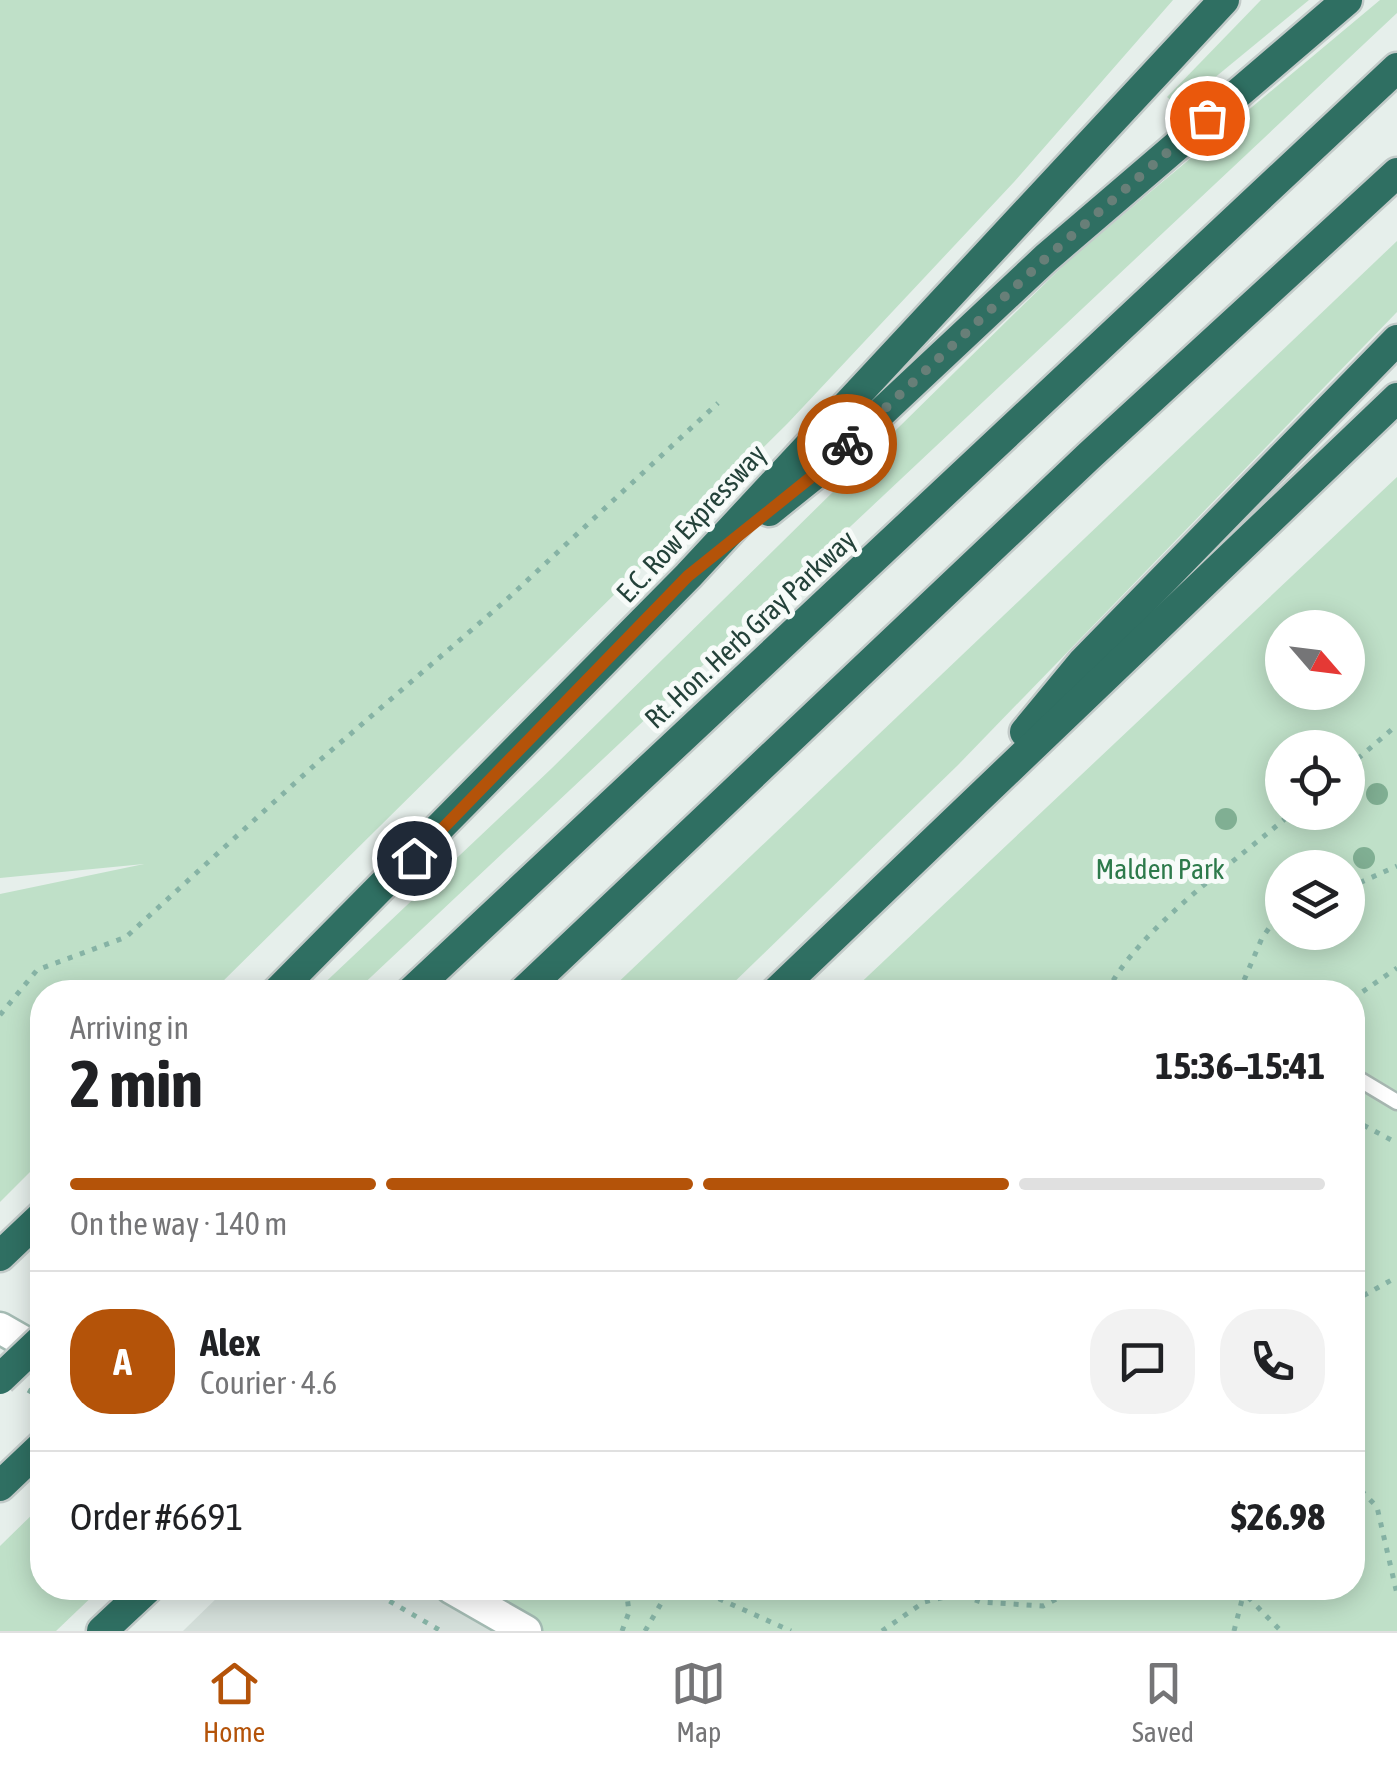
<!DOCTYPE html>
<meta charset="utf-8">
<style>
body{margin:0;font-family:"Asap Condensed",sans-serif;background:#f2f2f2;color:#202124;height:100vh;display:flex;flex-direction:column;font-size:38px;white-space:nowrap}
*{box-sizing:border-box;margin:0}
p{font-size:32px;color:#757577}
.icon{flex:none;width:55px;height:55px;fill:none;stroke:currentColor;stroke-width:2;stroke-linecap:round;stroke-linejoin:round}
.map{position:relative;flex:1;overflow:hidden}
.side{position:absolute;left:30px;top:980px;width:1335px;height:620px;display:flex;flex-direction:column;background:#fff;border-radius:40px;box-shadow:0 5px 25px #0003}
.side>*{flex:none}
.needle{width:65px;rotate:118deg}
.controls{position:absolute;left:1265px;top:610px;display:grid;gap:20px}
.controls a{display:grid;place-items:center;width:100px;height:100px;border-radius:50%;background:#fff;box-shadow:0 5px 25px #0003;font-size:50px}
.pin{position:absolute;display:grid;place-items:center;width:85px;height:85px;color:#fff;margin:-42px;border:5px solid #fff;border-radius:50%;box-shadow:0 2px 10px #0007}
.courier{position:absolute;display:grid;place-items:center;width:100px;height:100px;margin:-50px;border:8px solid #b45309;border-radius:50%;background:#fff;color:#222;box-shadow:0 2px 12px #0007}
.headline em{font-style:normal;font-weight:700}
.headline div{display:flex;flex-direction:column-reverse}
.headline{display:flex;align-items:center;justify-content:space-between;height:170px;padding:0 40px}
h1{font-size:65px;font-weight:700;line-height:75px}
.bar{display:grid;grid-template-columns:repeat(4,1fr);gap:15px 10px;align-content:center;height:120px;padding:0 40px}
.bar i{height:12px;border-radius:8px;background:#e0e0e0}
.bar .current{background:#b45309}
.bar p{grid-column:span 4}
.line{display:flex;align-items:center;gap:25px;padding:0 40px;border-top:2px solid #e0e0e0}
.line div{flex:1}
.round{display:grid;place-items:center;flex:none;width:105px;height:105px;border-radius:40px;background:#f2f2f2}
.dock{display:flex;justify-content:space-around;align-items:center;height:140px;border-top:2px solid #e0e0e0;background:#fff;font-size:28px;color:#757577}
.dock a{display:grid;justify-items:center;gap:5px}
.dock .current{color:#b45309}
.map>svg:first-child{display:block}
</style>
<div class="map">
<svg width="1397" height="1631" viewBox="0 0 1397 1631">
<rect width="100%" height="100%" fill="#e6efeb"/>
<polygon fill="#d4dfda" points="227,1588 464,1588 538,1631 183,1631"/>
<g fill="#bfe0c8" fill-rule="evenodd">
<polygon points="0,0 1173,0 1014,182 788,423 212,992 42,992 42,1160 0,1202 0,894 144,864 0,878"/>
<polygon points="1261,0 1309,0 1179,107 1167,97"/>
<polygon points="1380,0 1397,0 1397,13 355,992 315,992 551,769 1069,260"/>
<polygon points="1397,241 1397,312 958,765 724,992 608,992"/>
<path d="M 1397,477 L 1397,1631 L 538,1631 L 464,1588 L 1352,1588 L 1352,992 L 851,992 ZM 1282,628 L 1348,628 L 1348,692 L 1282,692 ZM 1282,748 L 1348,748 L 1348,812 L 1282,812 ZM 1282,868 L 1348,868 L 1348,932 L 1282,932 Z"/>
<polygon points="42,1505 42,1588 101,1588 56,1631 0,1631 0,1546"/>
</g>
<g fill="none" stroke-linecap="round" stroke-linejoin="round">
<g stroke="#a8b8b2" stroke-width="19">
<polyline id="lane" points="1352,1075 1397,1102"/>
</g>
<g stroke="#a4bbb3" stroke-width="35">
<g id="secondary">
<polyline points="0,1328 42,1352"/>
<polyline points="451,1588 526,1631"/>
</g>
</g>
<g stroke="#c2cac8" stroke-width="35">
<g id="highway">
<polyline points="769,511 820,470 1046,258 1347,0"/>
<polyline points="1025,732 1082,663 1397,340"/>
<polyline points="277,992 688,576 1224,0"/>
<polyline points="411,992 1397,68"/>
<polyline points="523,992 1090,455 1397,173"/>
<polyline points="776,992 1397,398"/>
<polyline points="0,1256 42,1216"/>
<polyline points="0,1486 42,1446"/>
<polyline points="102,1631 148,1588"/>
</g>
</g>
<g stroke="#86b3a5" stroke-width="5" stroke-dasharray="5 8" stroke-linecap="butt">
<polyline points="1348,767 1397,725"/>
<polyline points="1348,888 1397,866"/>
<path d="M 1107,992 C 1137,929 1239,859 1293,812"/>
<polyline points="1239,992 1262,938 1282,910"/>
<polyline points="1352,999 1397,968"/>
<polyline points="0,1015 37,970 126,937 319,761 504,602 718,403"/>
<polyline points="1352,1119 1397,1143"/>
<polyline points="1352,1302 1397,1277"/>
<polyline points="28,1390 42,1398"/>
<polyline points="1352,1481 1377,1507 1397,1594"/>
<polyline points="367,1588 441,1631"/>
<polyline points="695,1588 791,1631"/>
<polyline points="1239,1588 1281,1631"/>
<polyline points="622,1631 629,1612 626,1588"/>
<polyline points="645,1631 670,1588"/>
<polyline points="882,1631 924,1602 958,1594 981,1602 1043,1606 1077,1588"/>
<polyline points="1234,1631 1244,1592"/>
</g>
<use href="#lane" stroke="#fff" stroke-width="14"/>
<use href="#secondary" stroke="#fff" stroke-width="30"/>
<use href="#highway" stroke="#2f6f62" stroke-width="30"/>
<g stroke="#c2cac8" stroke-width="35" stroke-linecap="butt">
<polyline id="highway-bridge" points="0,1379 42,1339"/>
</g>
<use href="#highway-bridge" stroke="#2f6f62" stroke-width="30"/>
</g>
<g fill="#80af93">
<circle cx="1377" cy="794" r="11"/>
<circle cx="1226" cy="819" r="11"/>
<circle cx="1364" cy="858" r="11"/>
</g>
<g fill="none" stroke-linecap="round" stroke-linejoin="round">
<polyline stroke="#687f78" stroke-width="10" stroke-dasharray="0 18" points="847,444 1046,258 1207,118"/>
<polyline stroke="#b45309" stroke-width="12" points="414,858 688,576 820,470 847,444"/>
</g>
<g text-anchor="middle" stroke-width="10" stroke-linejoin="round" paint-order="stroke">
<g font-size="28" fill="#24423a" stroke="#f7fbf9">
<text transform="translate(691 523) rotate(-47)" y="10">E.C. Row Expressway</text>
<text transform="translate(750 629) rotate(-43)" y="10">Rt. Hon. Herb Gray Parkway</text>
</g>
<g font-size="28" fill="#2d7a4b" stroke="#f7fbf9">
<text x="1160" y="879">Malden Park</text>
</g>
</g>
</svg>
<div class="controls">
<a><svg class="needle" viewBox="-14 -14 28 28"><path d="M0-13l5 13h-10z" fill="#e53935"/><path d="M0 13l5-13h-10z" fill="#757577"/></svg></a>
<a><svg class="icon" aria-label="locate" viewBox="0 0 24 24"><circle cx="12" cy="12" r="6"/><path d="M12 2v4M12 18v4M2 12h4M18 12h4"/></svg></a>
<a><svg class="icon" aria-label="layers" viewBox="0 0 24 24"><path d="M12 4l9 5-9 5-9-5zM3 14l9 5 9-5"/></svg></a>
</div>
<div class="pin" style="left:1207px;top:118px;background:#ea580c"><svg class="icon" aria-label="bag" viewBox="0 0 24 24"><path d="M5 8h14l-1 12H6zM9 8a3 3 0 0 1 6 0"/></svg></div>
<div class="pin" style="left:414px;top:858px;background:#1f2937"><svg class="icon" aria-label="home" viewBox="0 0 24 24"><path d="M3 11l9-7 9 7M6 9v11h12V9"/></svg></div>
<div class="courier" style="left:847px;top:444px"><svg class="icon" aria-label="bike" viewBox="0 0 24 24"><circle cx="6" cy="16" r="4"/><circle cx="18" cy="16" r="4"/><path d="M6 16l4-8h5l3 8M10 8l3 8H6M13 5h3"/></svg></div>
<section class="side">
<div class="headline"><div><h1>2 min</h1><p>Arriving in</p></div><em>15:36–15:41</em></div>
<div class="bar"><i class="current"></i><i class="current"></i><i class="current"></i><i></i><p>On the way · 140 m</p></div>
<div class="line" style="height:180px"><b class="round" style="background:#b45309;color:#fff">A</b><div><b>Alex</b><p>Courier · 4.6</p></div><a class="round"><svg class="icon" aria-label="chat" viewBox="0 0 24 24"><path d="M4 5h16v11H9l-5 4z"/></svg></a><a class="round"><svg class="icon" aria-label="phone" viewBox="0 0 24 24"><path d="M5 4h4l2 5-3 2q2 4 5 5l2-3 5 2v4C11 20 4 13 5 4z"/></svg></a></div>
<div class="line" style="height:130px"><div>Order #6691</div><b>$26.98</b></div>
</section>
</div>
<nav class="dock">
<a class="current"><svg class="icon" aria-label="home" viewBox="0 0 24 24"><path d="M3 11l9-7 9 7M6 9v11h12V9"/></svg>Home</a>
<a><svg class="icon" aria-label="map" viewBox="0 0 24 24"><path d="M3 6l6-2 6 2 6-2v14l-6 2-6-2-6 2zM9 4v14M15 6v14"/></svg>Map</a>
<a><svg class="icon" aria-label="saved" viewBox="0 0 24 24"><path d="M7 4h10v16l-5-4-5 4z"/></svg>Saved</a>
</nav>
